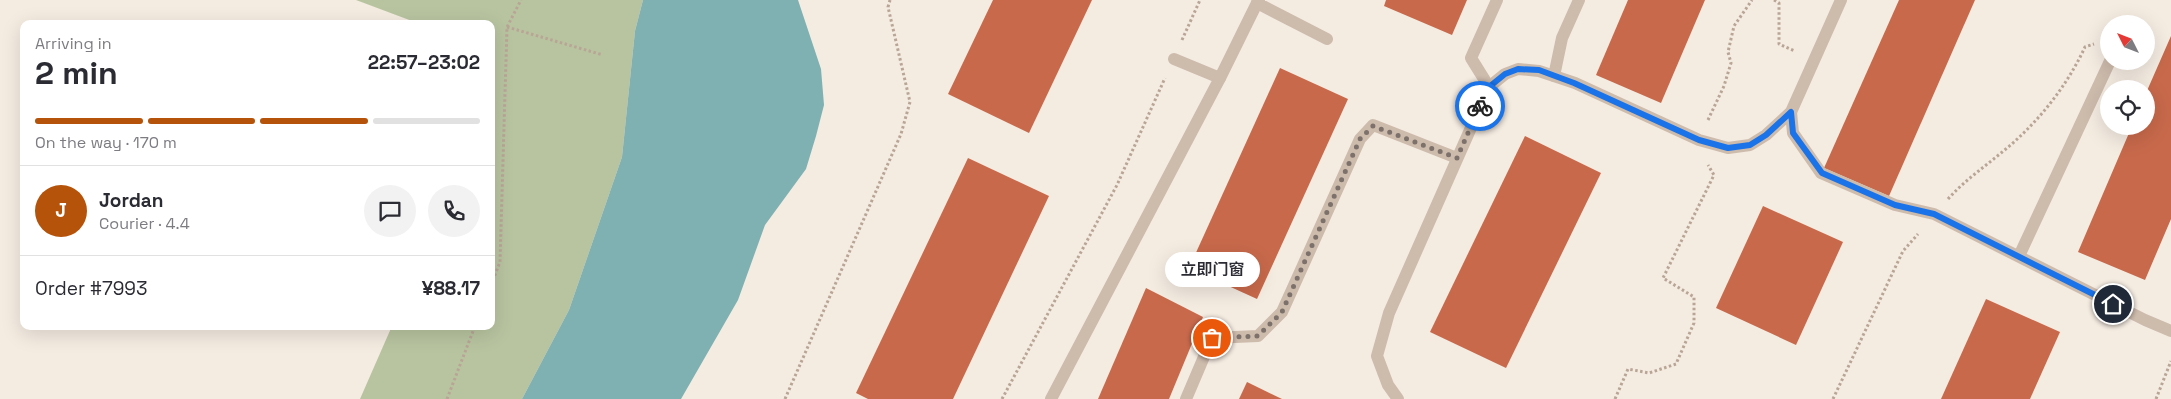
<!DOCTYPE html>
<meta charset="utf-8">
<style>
body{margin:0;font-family:"Space Grotesk","Noto Sans SC",sans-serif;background:#f2f2f3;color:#2b2b33;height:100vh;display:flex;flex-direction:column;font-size:19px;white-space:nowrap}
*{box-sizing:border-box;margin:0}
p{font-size:16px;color:#7c7c81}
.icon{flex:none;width:28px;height:28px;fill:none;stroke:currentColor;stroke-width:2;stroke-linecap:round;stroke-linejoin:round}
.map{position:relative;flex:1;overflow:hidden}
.sheet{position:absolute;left:20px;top:20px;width:475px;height:310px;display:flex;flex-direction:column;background:#fff;border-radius:10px;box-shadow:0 5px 20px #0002}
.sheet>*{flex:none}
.needle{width:32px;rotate:312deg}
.buttons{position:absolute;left:2100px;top:15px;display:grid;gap:10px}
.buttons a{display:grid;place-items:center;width:55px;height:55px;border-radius:50%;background:#fff;box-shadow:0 5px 20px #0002;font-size:25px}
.pin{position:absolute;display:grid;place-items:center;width:42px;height:42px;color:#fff;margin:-21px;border:2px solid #fff;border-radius:50%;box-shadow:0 1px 5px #0007}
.courier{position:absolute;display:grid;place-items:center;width:50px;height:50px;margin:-25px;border:4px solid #1a73e8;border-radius:50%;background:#fff;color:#222;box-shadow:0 1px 6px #0007}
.bubble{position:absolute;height:35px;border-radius:18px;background:#fff;box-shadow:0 5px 20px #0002;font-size:16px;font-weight:600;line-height:35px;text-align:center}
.summary em{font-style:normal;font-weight:600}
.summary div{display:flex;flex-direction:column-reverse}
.summary{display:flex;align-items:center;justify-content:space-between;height:85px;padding:0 15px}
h1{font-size:32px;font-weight:600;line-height:38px}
.bar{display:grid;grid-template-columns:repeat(4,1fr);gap:8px 5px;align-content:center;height:60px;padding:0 15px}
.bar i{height:6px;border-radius:4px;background:#e1e1e2}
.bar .selected{background:#b45309}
.bar p{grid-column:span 4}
.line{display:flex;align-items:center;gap:12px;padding:0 15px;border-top:1px solid #e1e1e2}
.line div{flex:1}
.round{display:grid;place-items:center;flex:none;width:52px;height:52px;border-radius:26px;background:#f2f2f3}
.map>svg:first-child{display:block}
</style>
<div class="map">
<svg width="2171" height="399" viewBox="0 0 2171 399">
<rect width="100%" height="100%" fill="#f4ebe1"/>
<polygon fill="#b8c4a0" points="356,0 643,0 635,31 622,157 569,310 522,399 360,399 392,326 491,326 491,24 410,24 412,21"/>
<polygon fill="#7fb0b2" points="643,0 798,0 821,69 824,105 816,136 806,169 765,225 738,300 681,399 522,399 569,310 622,157 635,31"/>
<g fill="#c8694b">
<polygon points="993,0 1092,0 1029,133 948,94"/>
<polygon points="1386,0 1467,0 1452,35 1384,6"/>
<polygon points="1628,0 1705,0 1661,103 1596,75"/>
<polygon points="1899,0 1975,0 1889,196 1824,168"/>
<polygon points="2171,36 2171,219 2145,280 2078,252 2132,126 2146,126 2146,93"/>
<polygon points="1280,68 1348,99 1257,299 1189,268"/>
<polygon points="1525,136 1601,173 1506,368 1430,332"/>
<polygon points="968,158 1049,196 953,399 868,399 856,393"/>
<polygon points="1763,206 1843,242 1796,345 1716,308"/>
<polygon points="1146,288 1203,317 1169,399 1098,399"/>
<polygon points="1986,299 2060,332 2030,399 1941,399"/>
<polygon points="1247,382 1282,399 1239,399"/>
</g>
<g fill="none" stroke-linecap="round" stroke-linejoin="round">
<g stroke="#b9a596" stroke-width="3" stroke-dasharray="2.5 2.5" stroke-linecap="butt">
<polyline points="1774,0 1779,3 1779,44 1795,51"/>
<polyline points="507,27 603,55"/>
<polyline points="1182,40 1200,0"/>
<polyline points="1708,120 1724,86 1731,63 1728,52 1734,26 1752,0"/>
<path d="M 1948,199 C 1964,181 1983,168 2001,153 C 2036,125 2066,88 2085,47 L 2094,44"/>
<polyline points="491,285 500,262 507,27 521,0"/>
<polyline points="447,399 475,326"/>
<polyline points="785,399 901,134 910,102 888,7 890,0"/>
<polyline points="1002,399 1117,185 1165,78"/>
<polyline points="1615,399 1628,369 1649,373 1676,364 1694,323 1694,297 1663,278 1714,175 1708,165"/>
<polyline points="1833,399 1903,251 1918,234"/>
<polyline points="2156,399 2171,361"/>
</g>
<g stroke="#cdbbac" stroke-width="12">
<polyline points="1259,0 1257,3 1327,39"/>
<polyline points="1174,59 1220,78"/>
<polyline points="1554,76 1562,38 1579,0"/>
<polyline points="1489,87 1471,58 1497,0"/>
<polyline points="1791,112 1793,133 1821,173 1895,205 1934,214 2145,320 2171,331"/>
<polyline points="2019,256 2110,61"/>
<polyline points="1051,399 1220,78 1257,3"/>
<polyline points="1186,399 1212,338 1258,336 1282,312 1360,139 1373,125 1457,158"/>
<polyline points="1398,399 1388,385 1377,356 1389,313 1489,87 1505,74 1518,69 1539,71 1575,83 1699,140 1728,148 1750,145 1766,135 1791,112 1841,0"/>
</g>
</g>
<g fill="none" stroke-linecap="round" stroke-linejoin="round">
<polyline stroke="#7c716b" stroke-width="5" stroke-dasharray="0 9" points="1212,338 1258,336 1282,312 1360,139 1373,126 1457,158 1480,106"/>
<polyline stroke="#1a73e8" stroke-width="6" points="1480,106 1489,87 1505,74 1518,69 1539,70 1574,83 1699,140 1728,148 1750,145 1766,135 1791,112 1793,133 1822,173 1895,205 1934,214 2113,304"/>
</g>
</svg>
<div class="buttons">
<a><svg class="needle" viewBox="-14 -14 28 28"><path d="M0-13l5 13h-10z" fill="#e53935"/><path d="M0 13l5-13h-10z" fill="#7c7c81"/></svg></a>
<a><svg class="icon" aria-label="locate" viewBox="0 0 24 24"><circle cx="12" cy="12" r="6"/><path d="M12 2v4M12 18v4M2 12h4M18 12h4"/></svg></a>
</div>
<div class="pin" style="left:1212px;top:338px;background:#ea580c"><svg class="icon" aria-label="bag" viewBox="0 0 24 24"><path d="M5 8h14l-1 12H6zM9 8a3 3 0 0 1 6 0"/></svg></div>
<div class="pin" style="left:2113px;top:304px;background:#1f2937"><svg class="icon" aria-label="home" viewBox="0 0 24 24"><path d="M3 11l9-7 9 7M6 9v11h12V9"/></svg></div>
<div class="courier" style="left:1480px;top:106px"><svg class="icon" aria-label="bike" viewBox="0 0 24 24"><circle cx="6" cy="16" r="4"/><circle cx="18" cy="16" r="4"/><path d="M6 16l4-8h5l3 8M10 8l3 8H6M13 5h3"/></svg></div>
<div class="bubble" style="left:1165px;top:252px;width:95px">立即门窗</div>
<section class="sheet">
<div class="summary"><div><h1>2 min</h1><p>Arriving in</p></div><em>22:57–23:02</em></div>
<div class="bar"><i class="selected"></i><i class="selected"></i><i class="selected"></i><i></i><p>On the way · 170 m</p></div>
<div class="line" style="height:90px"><b class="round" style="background:#b45309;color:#fff">J</b><div><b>Jordan</b><p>Courier · 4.4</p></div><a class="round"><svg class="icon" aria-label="chat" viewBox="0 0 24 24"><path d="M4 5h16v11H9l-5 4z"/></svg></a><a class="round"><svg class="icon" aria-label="phone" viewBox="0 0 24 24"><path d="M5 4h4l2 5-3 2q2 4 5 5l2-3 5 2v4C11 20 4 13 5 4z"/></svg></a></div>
<div class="line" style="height:65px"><div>Order #7993</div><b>¥88.17</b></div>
</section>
</div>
